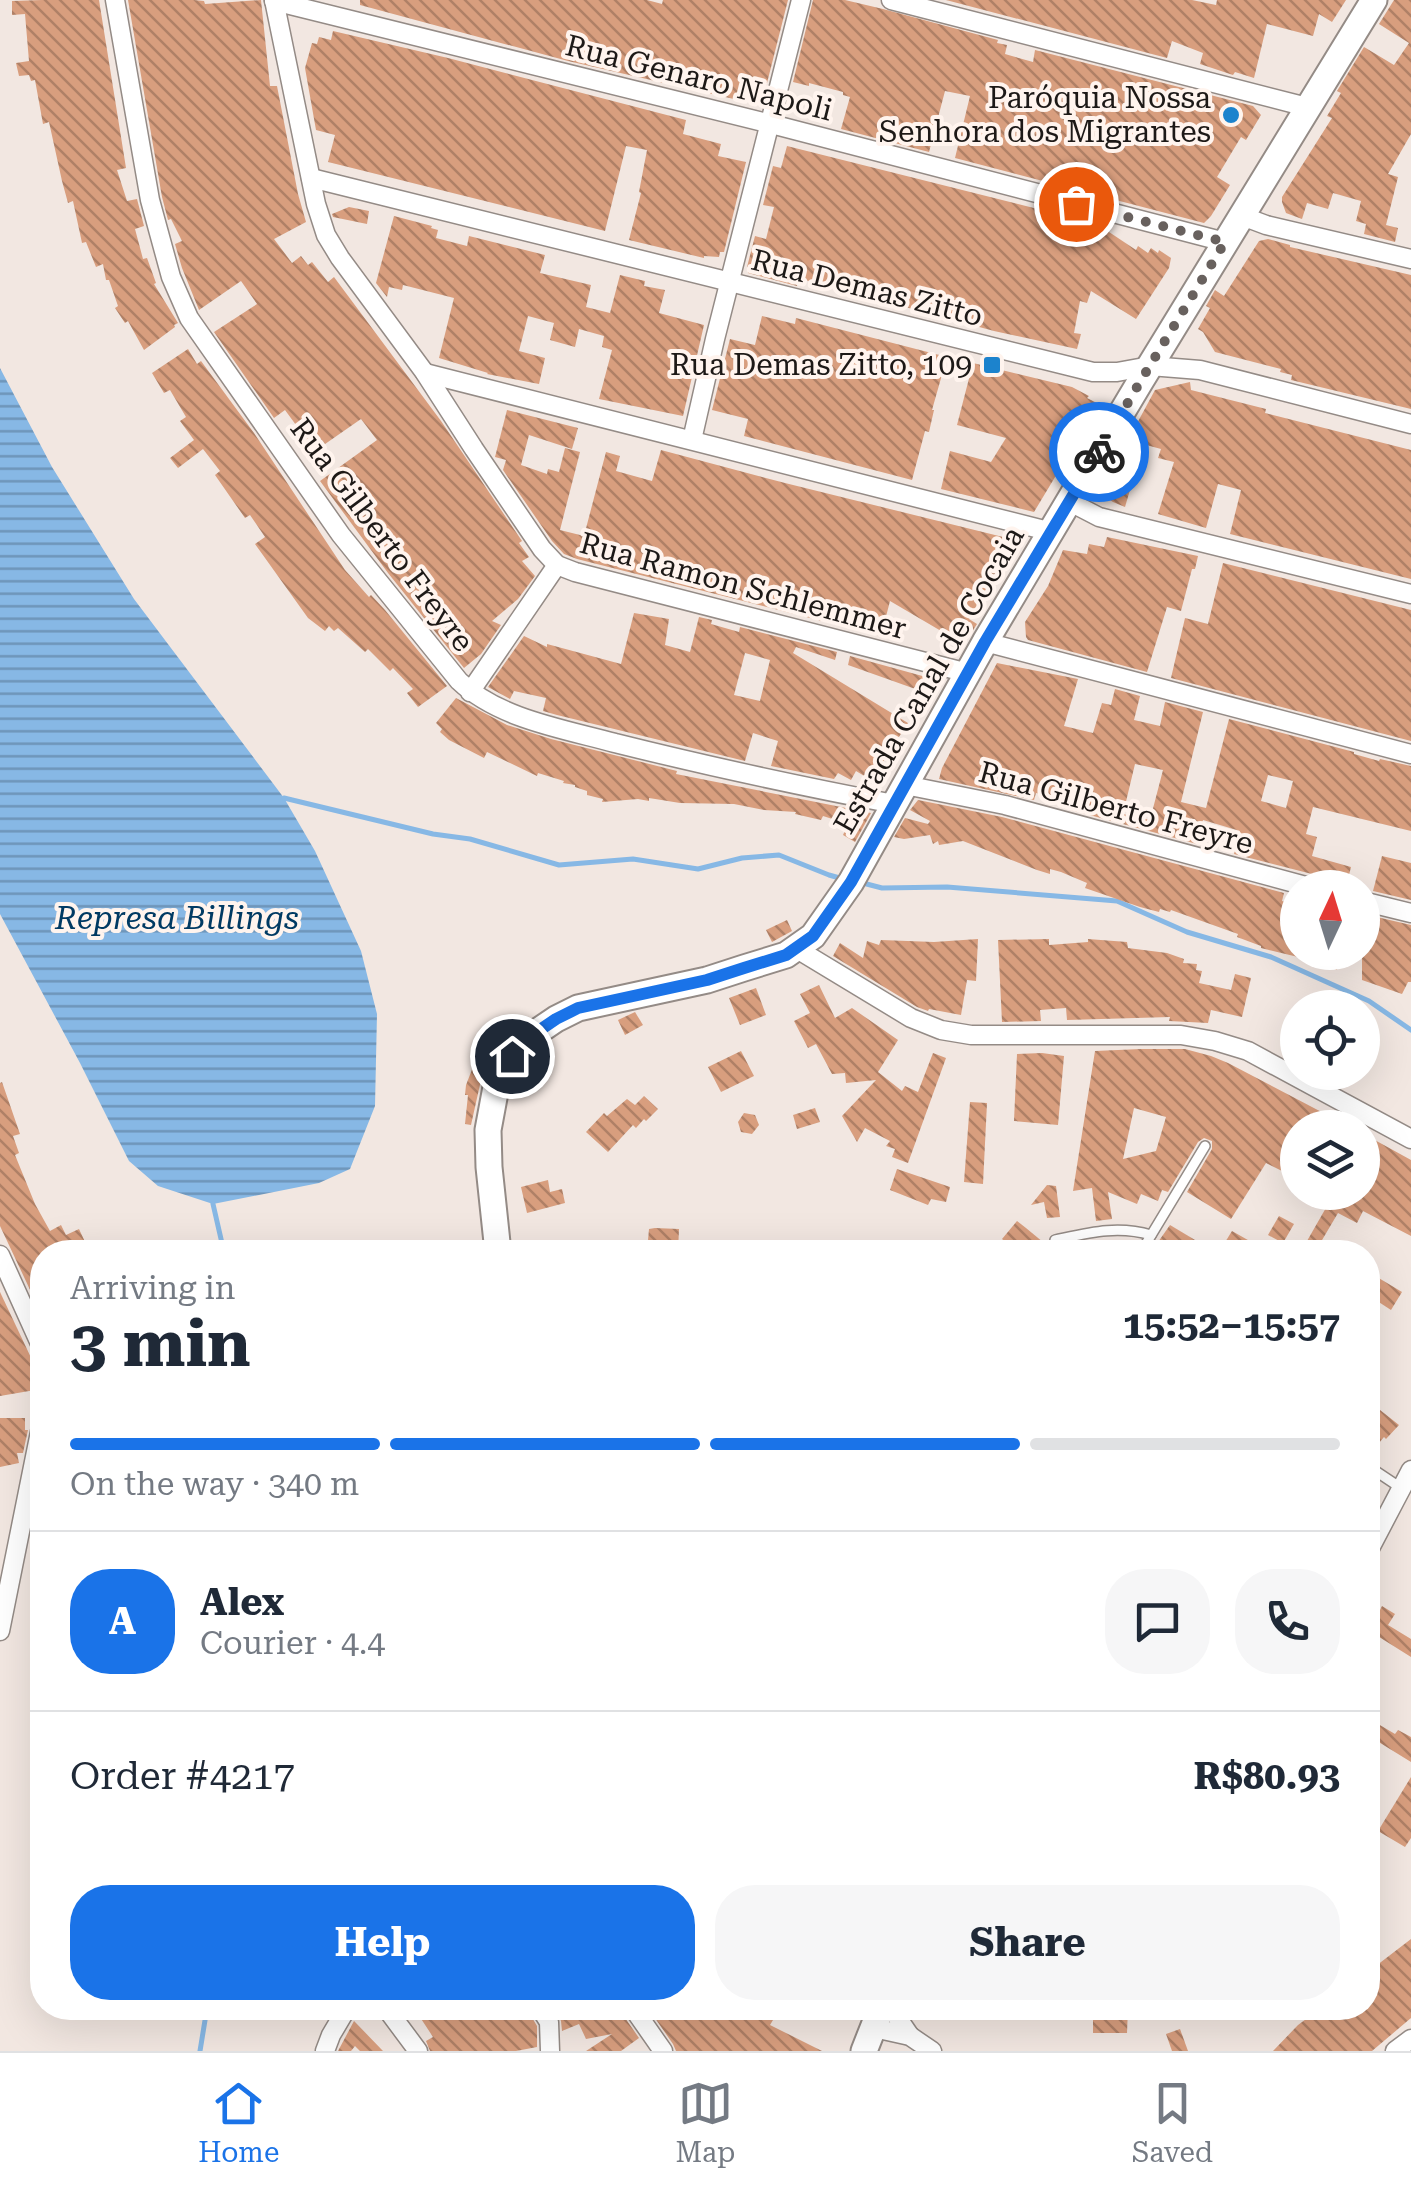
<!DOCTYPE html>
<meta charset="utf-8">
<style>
body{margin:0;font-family:"Roboto Serif",serif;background:#f6f6f7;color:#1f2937;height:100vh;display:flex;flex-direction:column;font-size:38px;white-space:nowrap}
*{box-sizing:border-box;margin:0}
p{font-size:32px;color:#747a83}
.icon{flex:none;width:55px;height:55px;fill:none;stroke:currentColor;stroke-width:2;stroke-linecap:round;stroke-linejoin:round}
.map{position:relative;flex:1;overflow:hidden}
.panel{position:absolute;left:30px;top:1240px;width:1350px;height:780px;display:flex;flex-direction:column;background:#fff;border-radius:40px;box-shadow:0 10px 40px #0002}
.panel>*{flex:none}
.needle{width:65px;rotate:4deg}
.buttons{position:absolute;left:1280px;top:870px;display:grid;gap:20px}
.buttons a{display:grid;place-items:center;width:100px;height:100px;border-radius:50%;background:#fff;box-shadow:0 10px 40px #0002;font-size:50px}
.pin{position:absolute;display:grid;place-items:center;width:85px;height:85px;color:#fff;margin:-42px;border:5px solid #fff;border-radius:50%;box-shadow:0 2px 10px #0007}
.courier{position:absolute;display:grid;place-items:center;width:100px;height:100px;margin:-50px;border:8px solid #1a73e8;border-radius:50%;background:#fff;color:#222;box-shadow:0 2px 12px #0007}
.headline em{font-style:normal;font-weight:700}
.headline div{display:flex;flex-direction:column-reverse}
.headline{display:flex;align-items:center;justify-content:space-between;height:170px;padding:0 40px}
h1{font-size:65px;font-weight:700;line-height:75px}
.bar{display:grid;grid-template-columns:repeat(4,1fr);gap:15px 10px;align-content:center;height:120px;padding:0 40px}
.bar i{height:12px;border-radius:8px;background:#e0e1e3}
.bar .active{background:#1a73e8}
.bar p{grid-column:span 4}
.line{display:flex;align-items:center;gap:25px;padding:0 40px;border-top:2px solid #e0e1e3}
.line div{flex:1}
.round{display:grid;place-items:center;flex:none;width:105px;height:105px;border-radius:40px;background:#f6f6f7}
.primary-button{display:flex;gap:20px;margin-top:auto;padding:20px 40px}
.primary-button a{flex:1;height:115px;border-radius:40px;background:#1a73e8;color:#fff;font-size:40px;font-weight:700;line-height:115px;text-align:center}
.primary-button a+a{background:#f6f6f7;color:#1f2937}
.tab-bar{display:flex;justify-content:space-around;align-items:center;height:140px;border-top:2px solid #e0e1e3;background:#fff;font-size:28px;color:#747a83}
.tab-bar a{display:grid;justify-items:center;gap:5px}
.tab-bar .active{color:#1a73e8}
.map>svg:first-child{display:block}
</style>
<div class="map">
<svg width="1411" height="2051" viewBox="0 0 1411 2051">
<defs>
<pattern id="water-rules" width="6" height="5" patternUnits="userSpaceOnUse" patternTransform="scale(2.5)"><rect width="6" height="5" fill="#87b8e5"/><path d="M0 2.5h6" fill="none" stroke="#6e95b9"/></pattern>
<pattern id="building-back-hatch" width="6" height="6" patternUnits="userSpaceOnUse" patternTransform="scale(2.5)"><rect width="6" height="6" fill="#d89e7e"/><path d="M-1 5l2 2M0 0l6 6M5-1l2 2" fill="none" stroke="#af8066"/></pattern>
</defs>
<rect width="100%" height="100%" fill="#f2e7e1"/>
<polygon fill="url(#water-rules)" points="0,368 52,467 134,599 284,798 315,851 361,951 377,1014 375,1106 350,1169 319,1183 213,1204 158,1186 129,1161 80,1063 0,914"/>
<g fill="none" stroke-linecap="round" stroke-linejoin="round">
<g stroke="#87b8e5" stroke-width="5">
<polyline points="284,798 433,834 470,839 559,865 633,859 698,869 742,858 779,855 829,875 843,879"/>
<polyline points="859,882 882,888 947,887 1117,901 1187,932 1271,957 1369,1001 1411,1030"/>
<polyline points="213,1204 224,1252"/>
<polyline points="813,2008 820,2012"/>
<polyline points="200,2051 207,2008"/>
</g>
</g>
<g fill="url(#building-back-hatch)" fill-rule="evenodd">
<polygon points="42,0 99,0 126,168 117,170 127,201 137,199 144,226 135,229 143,259 147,258 156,283 154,284 178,323 174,325 175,327 144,350 128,321 125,323 115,308 118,306 109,280 106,280 103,264 96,267 86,242 82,243 73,201 68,203 62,181 49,122 43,124 35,80 31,81 29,75 19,76 16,63 29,61 25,14 12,15 12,1"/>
<polygon points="128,0 194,0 204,1 205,4 261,0 270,86 277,86 298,194 306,222 274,239 292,263 301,256 308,265 312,262 328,282 334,277 441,421 522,541 519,543 529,557 522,561 535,576 518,599 492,621 501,625 481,654 464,668 388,573 320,481 377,440 361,419 315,451 285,410 274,418 214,332 257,304 241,281 199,310 182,268 175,244 182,241 171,219 168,220 162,197"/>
<polygon points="360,0 647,0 662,4 663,0 788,0 767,83 752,79 747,102 568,61 360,5"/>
<polygon points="813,0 845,0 883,9 998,40 997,43 1007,45 1005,54 1033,62 1035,50 1253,106 1261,115 1246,140 1241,137 1217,177 1230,185 1211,216 1204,223 955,158 970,96 945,91 929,152 841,129 850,97 843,95 843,92 809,83 809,86 793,82"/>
<polygon points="946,0 1192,0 1216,5 1217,0 1346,0 1332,22 1319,14 1313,36 1267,24 1254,78 1235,72 1233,75 1200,64 1203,53 1172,41 1167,58"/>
<polygon points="1394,0 1411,0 1411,134 1388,174 1398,177 1386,225 1398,228 1395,242 1364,234 1366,224 1356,221 1361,201 1333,193 1328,209 1307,203 1302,219 1286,213 1282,202 1282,197 1332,118 1327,116 1341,93 1337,91 1364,47 1394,65 1409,43 1379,24"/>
<polygon points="333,31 448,58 686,120 683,134 721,144 718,156 746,162 724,252 720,252 719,257 704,256 704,258 629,240 641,193 639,192 647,150 626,146 605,231 328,162 335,135 316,130 305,68 312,43 317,44 319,37 331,40"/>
<polygon points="787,146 1097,224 1136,250 1138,246 1148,253 1151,248 1158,253 1159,250 1171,258 1169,268 1136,319 1091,291 1087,303 1080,301 1074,333 1081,334 1077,349 994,331 798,278 797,286 748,273 749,269 747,267 755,236 766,239 774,207 763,205 773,166 781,168"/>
<polygon points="349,207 369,211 367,224 333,217 332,214"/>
<polygon points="394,216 432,226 431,228 438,230 436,238 467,246 469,236 545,255 540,273 591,285 586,307 610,313 620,275 645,281 644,286 665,290 659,313 704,325 683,416 599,399 612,350 602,347 604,336 579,329 575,347 550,340 554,323 528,316 519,351 545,358 539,384 487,374 488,373 439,358 454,298 403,285 402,290 389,287 387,297 376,283"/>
<polygon points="1268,239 1290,245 1290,247 1411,275 1411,409 1291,380 1292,375 1280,372 1281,369 1215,352 1203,332 1198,329 1210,308 1206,306 1215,290 1224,296 1259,241"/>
<polygon points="762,316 795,324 796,318 947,357 932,410 934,410 929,432 925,431 912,480 744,436 748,419 712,410 730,339 755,345"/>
<polygon points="188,349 197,364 201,361 254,433 345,570 369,597 371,595 385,610 447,686 418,707 407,693 413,689 393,668 390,671 368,649 365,652 338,628 334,631 329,626 325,631 308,618 255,544 265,537 250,515 245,518 215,475 220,471 203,449 178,468 170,458 194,440 180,421 186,417 170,390 164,393 152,373"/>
<polygon points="973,363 1072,387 1089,396 1087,398 1099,404 1034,512 941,489 950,451 991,462 1006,438 957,425"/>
<polygon points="1190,382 1191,390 1266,409 1265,413 1411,450 1411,579 1230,534 1241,490 1218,484 1206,528 1158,514 1174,462 1158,458 1161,449 1128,440 1155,390"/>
<polygon points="507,410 578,428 572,449 529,435 521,465 547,474 548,469 559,472 565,448 580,452 560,530 584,536 606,452 620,456 616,471 652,481 661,450 785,483 1003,537 1009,548 969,619 977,624 970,635 959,628 953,638 890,601 881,636 577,559 564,554 552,541 503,470 506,460 495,457"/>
<polygon points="1108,477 1132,483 1125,507 1113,502 1104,496 1104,484"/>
<polygon points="1107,537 1198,556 1195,569 1192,569 1181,611 1167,607 1147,672 1028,640 1026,637 1025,622 1048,586 1063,550 1087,554 1089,544 1104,547"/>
<polygon points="1223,563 1411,610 1411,741 1171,678 1185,618 1208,624"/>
<path d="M 634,613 L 669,619 L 665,645 L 690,652 L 699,617 L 712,620 L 711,624 L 739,632 L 740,627 L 837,652 L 835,660 L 796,647 L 793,653 L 908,723 L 871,780 L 856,771 L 851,780 L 838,773 L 834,779 L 771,766 L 778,741 L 753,733 L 745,761 L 557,715 L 543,711 L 546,698 L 514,691 L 510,699 L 488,687 L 524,636 L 547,647 L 547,644 L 621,664 ZM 745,653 L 770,660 L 760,701 L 734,695 Z"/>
<polygon points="850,656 926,677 921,691 848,665"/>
<path d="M 997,663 L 1078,679 L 1064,726 L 1093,733 L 1102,703 L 1111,705 L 1115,689 L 1140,696 L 1134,720 L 1160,726 L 1165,702 L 1203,712 L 1181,802 L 1206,808 L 1229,719 L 1354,752 L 1354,754 L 1379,761 L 1380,759 L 1411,766 L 1411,831 L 1313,807 L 1306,834 L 1317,837 L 1312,856 L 1351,867 L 1347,883 L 1234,854 L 1240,831 L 1203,820 L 1197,844 L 1060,807 L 1062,799 L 1036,793 L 1034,800 L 939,779 L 942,768 ZM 1135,764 L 1163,770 L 1150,820 L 1123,814 ZM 1268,775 L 1293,781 L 1286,808 L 1261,801 Z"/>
<polygon points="456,698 507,725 551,739 677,771 676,774 871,813 855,842 843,835 848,824 823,816 821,820 795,814 796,812 764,810 734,804 680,803 649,798 649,801 638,799 602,802 603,799 587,795 587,791 575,787 575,785 563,783 564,781 538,773 537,776 487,752 484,758 449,740 440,732 442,729 436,723"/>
<polygon points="918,800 1002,817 1284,893 1282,901 1298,905 1298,957 1261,948 1261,946 1237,937 1238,934 1171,910 1170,912 1160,909 1159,912 1140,907 1085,888 1087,883 1061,872 1050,869 1050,874 1037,870 963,841 939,845 938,841 933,844 930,835 904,839 894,837 905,818 928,824 930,821 910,810"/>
<polygon points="1382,856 1411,863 1411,900 1373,891"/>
<polygon points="1368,915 1411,925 1411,982 1408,982 1402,994 1362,980 1362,924 1365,925"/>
<polygon points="787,920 792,931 772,942 766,930"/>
<polygon points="978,939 976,981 967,980 961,1015 929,1009 928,1011 917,1007 833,956 840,943 863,958 867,941 879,945 881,940 934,942"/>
<polygon points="1049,939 1049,945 1088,942 1088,939 1127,942 1128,948 1167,953 1184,959 1183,963 1197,964 1196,970 1202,971 1199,983 1231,990 1235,974 1251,978 1242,1017 1211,1010 1208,1023 1169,1021 1170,1017 1067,1020 1066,1008 1040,1010 1041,1021 1002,1022 998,940"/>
<polygon points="1322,952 1342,952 1337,970 1319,964"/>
<polygon points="819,985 835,1018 852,1008 898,1040 878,1072 902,1091 905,1086 918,1092 933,1053 946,1058 908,1163 892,1157 895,1149 886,1146 890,1141 865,1128 857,1142 842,1116 876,1080 846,1083 845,1073 832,1074 816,1044 808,1048 794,1021 810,1013 800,994"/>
<polygon points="756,988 766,1015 740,1025 729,998"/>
<polygon points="635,1012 643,1025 625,1035 618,1020"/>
<polygon points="514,1025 499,1047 481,1080 471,1125 465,1124 468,1095 465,1095 466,1085 483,1041 487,1044"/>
<path d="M 1141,1049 L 1185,1049 L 1211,1056 L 1228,1063 L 1352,1128 L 1298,1128 L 1298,1179 L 1266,1163 L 1231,1219 L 1187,1192 L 1212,1149 L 1212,1141 L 1204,1138 L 1198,1142 L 1168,1192 L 1162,1190 L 1158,1201 L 1141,1194 L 1137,1204 L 1108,1192 L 1112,1219 L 1096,1221 L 1092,1188 L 1073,1191 L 1095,1051 ZM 1134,1108 L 1166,1117 L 1156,1151 L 1123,1159 Z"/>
<polygon points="741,1051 754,1076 721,1092 708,1067"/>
<polygon points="1042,1053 1064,1056 1058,1125 1014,1121 1017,1054"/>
<polygon points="2,1082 20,1134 13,1136 19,1153 15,1155 35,1204 50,1231 61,1225 66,1235 79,1229 86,1244 74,1246 77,1252 42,1252 42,1291 32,1294 0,1226 0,1083"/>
<polygon points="644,1096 658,1109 646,1121 644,1119 636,1128 633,1125 608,1152 586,1132 604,1113 607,1116 627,1099 635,1105"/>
<polygon points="970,1102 987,1103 983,1184 964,1182"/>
<polygon points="815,1108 820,1122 797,1129 793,1115"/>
<polygon points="744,1113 755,1115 759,1125 752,1134 741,1132 738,1122"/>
<polygon points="1362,1133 1411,1160 1411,1236 1363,1211 1357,1223 1338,1213 1315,1252 1311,1252 1303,1248 1335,1192 1362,1192"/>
<polygon points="897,1169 950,1187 946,1202 931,1199 928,1205 890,1190"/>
<polygon points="548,1180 550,1192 562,1189 565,1203 527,1213 521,1187"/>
<polygon points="1047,1185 1056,1186 1060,1217 1047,1218 1044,1202 1031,1205"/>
<polygon points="1279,1216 1294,1224 1283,1243 1268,1235"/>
<polygon points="1017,1221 1026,1228 1055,1252 1018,1252 1002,1239"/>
<polygon points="1170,1225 1215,1252 1151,1252"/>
<polygon points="655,1228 679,1229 678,1252 647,1252 649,1229"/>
<polygon points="1232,1231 1269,1252 1219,1252"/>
<polygon points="1372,1274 1402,1292 1391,1310 1368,1295 1368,1282"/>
<polygon points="0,1292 34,1364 35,1390 0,1396"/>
<polygon points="1375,1406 1399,1425 1386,1439 1384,1437 1379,1443 1368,1433 1368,1414"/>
<polygon points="0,1418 25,1418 25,1430 28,1430 23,1453 17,1453 19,1463 0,1467"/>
<polygon points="1382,1606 1395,1614 1388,1625 1411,1639 1411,1657 1368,1630 1368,1624 1377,1608 1380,1610"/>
<polygon points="1368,1718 1395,1734 1398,1730 1411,1737 1411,1762 1377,1741 1368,1756"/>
<polygon points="1411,1777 1411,1838 1405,1847 1378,1831"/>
<polygon points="1411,1939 1411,2018 1372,2051 1273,2051 1298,2025 1321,2008 1368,2008 1368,1972"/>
<polygon points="414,2008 467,2008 474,2018 528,2011 537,2026 537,2047 516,2051 430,2051 426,2041 433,2037"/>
<polygon points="555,2008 621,2008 623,2015 639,2038 621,2051 586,2051 612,2034 586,2039 579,2024 562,2031 561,2021"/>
<polygon points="648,2008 750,2008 773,2020 770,2025 822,2051 676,2051 673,2044"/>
<polygon points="1093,2008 1128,2008 1127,2033 1093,2033"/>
<polygon points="354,2021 383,2051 360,2051 355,2046 351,2051 338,2051"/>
<polygon points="1180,2029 1188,2051 1172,2051 1166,2034"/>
</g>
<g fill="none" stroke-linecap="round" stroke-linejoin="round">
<g stroke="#948b86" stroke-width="12">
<g id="service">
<path d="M 1055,1240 C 1088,1233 1117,1225 1151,1235"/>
<polyline points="1141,1252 1205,1146"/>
<polyline points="1368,1466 1401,1488"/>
</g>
</g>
<g stroke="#948b86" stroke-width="21">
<g id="minor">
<path d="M 115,0 L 150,200 L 171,277 L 189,318 L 341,535 L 459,681 C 499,719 564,729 615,743 C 707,766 800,786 894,804"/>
<polyline points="274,0 316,204 326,235 340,258 425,373 474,449 542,549 557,565 575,572 968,673"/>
<polyline points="891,0 1307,107"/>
<polyline points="274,1 779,126 1225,242"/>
<polyline points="311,178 1093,372 1117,372 1150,366 1200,370 1411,424"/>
<polyline points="1242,216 1266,225 1411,259"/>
<polyline points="425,373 1052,532"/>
<polyline points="692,440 715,339 801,0"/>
<polyline points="1070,502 1099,517 1411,594"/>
<polyline points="985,642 1411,754"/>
<polyline points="470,692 557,565"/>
<polyline points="905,785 1005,805 1313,888"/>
<polyline points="1362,901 1411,913"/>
<polyline points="797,949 911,1018 941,1030 971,1035 1181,1035 1215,1041 1248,1051 1411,1139"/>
<polyline points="0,1255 42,1348"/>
<polyline points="1368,1552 1411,1470"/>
<polyline points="0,1631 42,1422"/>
<polyline points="386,2008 418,2051"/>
<polyline points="540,2008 549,2022 550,2051"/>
<polyline points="633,2008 663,2051"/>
<polyline points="891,2008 910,2036"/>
<polyline points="874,2028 910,2036 932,2051"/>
<polyline points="325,2051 331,2035 347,2008"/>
<polyline points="1395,2051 1411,2039"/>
</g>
</g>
<g stroke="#948b86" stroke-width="29">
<g id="secondary">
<polyline points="498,1252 489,1167 488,1130 496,1087 513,1055 531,1036 556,1019 578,1008 707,980 744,968 786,955 813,936 851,882 985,642 1140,382 1374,0"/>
<polyline points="864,2051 881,2008"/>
</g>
</g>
<use href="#service" stroke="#fff" stroke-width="9"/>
<use href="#minor" stroke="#fff" stroke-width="18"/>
<use href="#secondary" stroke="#fff" stroke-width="25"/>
</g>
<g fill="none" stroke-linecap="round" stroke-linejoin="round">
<polyline stroke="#68615e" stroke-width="10" stroke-dasharray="0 18" points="1076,204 1225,242 1140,382 1099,452"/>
<polyline stroke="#1a73e8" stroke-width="12" points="512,1056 531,1036 556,1019 578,1008 707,980 744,968 786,955 813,936 851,882 985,642 1099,452"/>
</g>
<g fill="#1c83cd" stroke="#fff4ee" stroke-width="4">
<circle cx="1231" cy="115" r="10"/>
<rect x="982" y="355" width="20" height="20" rx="5"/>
</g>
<g text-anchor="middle" stroke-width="8" stroke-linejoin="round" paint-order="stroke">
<g font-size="30" fill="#1d1917" stroke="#fff4ee">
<text transform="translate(699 78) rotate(14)" y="10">Rua Genaro Napoli</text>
<text transform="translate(867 288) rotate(14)" y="10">Rua Demas Zitto</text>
<text transform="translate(382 535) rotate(53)" y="10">Rua Gilberto Freyre</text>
<text transform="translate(743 586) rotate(15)" y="10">Rua Ramon Schlemmer</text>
<text transform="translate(929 680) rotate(-60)" y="10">Estrada Canal de Cocaia</text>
<text transform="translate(1116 808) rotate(15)" y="10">Rua Gilberto Freyre</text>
</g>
<g font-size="30" fill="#1d1917" stroke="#fff4ee" text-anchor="end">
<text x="1211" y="108">Paróquia Nossa<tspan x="1211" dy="34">Senhora dos Migrantes</tspan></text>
<text x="972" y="375">Rua Demas Zitto, 109</text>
</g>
<g font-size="32" font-style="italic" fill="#003a63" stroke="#fff4ee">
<text x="177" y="929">Represa Billings</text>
</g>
</g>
</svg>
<div class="buttons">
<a><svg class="needle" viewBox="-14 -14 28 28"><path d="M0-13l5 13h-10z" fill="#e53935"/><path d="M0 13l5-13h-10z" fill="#747a83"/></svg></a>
<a><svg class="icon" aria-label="locate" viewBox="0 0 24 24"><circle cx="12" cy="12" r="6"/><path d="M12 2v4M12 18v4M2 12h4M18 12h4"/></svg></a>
<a><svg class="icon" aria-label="layers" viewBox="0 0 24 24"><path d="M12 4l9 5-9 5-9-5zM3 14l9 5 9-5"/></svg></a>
</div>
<div class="pin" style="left:1076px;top:204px;background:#ea580c"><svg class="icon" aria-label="bag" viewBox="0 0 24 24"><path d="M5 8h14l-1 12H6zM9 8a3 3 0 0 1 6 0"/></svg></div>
<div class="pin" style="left:512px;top:1056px;background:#1f2937"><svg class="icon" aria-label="home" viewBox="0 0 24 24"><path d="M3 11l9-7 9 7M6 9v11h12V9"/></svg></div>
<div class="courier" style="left:1099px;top:452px"><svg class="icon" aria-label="bike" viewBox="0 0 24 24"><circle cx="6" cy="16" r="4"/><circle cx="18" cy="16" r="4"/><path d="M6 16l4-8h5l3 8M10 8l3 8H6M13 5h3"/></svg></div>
<section class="panel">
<div class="headline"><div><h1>3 min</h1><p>Arriving in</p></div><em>15:52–15:57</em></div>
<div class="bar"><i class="active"></i><i class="active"></i><i class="active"></i><i></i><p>On the way · 340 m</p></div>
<div class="line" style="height:180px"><b class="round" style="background:#1a73e8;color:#fff">A</b><div><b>Alex</b><p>Courier · 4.4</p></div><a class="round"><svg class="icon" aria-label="chat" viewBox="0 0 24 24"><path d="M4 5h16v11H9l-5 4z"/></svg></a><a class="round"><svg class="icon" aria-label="phone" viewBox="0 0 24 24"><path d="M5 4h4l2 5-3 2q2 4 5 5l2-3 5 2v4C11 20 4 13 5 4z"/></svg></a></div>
<div class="line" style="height:130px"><div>Order #4217</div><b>R$80.93</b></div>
<div class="primary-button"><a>Help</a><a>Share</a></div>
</section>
</div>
<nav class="tab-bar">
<a class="active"><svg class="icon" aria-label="home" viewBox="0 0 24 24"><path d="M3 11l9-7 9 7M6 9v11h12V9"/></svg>Home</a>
<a><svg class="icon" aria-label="map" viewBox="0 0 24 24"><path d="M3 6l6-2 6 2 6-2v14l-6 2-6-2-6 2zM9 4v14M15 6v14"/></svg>Map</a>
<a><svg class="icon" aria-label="saved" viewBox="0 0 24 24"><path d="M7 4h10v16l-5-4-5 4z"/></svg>Saved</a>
</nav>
